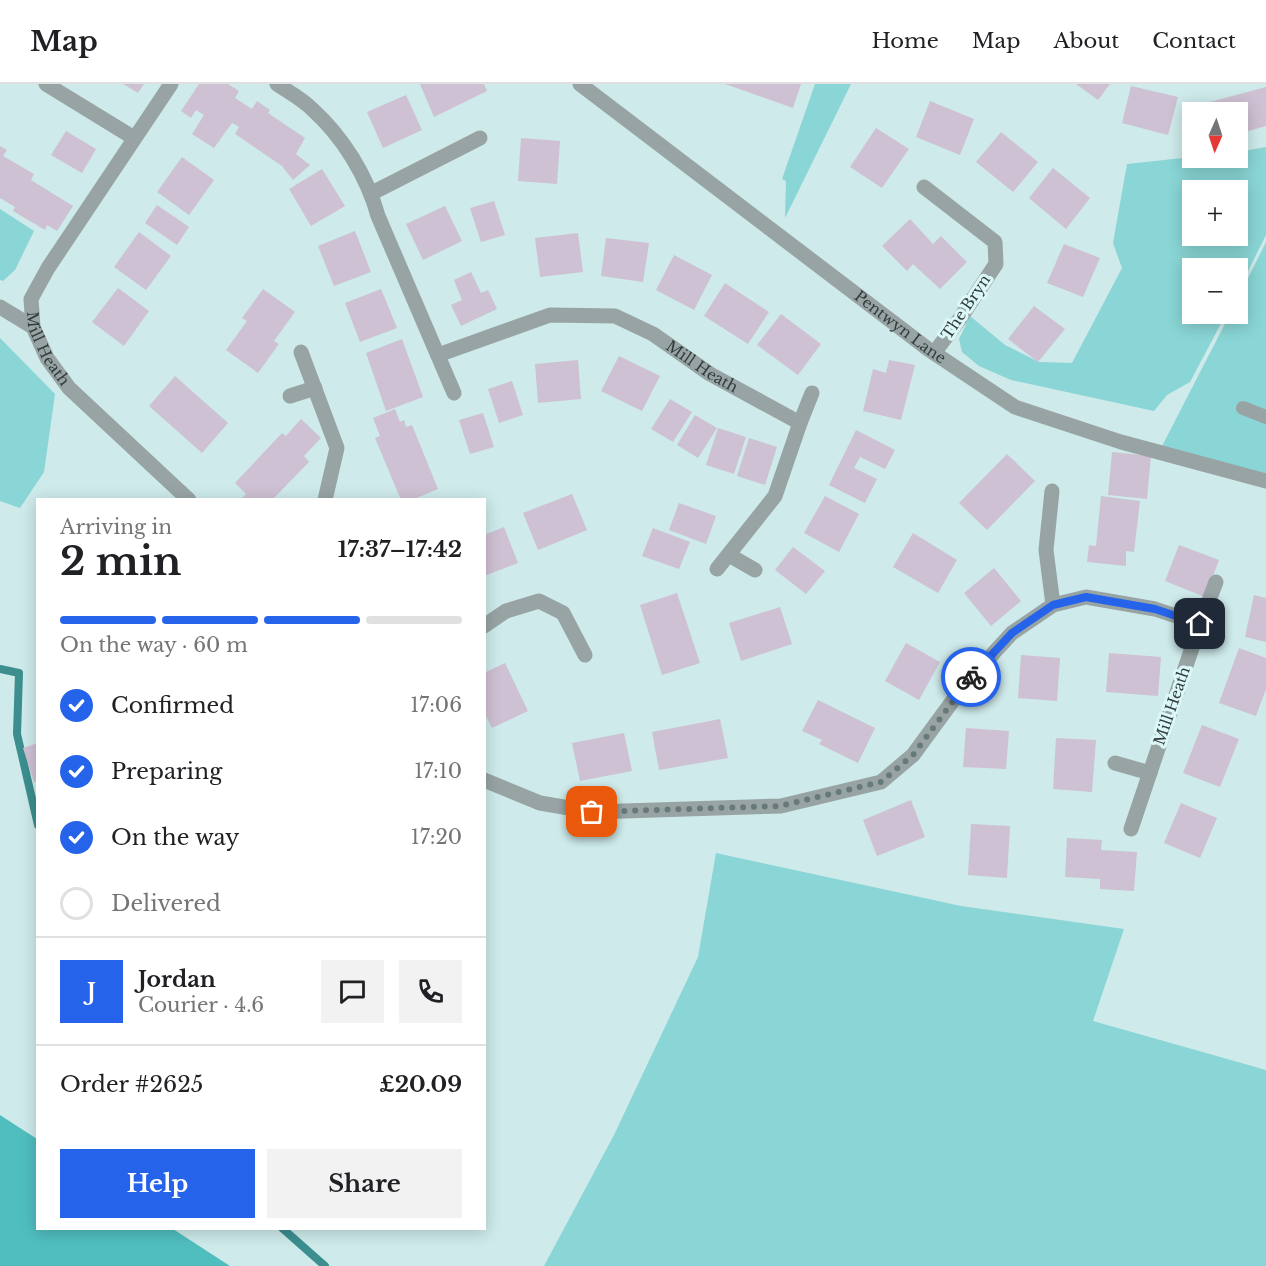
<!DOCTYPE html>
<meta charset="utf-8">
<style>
body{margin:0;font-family:"Libre Baskerville",serif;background:#f2f2f2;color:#202124;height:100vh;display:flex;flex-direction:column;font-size:22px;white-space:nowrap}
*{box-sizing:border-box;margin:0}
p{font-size:20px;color:#757577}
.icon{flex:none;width:33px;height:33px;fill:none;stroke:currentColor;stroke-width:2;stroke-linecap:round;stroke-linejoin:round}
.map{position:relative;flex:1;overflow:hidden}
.details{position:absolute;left:36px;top:414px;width:450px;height:732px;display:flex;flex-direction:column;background:#fff;border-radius:0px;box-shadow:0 3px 15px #0003}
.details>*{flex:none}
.needle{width:39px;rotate:183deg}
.controls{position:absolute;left:1182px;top:18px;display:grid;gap:12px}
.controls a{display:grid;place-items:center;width:66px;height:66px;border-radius:0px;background:#fff;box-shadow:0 3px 15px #0003;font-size:30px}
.pin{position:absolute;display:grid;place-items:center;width:51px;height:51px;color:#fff;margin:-26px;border-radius:12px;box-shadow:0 3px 9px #0006}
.courier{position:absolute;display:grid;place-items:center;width:60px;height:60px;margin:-30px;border:4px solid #2563eb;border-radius:50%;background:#fff;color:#222;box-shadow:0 2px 8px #0007}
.summary em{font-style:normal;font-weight:700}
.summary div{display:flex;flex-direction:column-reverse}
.summary{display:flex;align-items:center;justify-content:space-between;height:102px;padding:0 24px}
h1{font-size:39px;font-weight:700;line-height:45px}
.bar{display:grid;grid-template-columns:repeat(4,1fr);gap:9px 6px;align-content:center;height:72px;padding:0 24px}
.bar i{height:8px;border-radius:4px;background:#e0e0e0}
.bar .current{background:#2563eb}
.bar p{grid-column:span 4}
.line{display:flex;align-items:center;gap:15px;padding:0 24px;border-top:2px solid #e0e0e0}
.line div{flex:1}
.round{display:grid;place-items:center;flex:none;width:63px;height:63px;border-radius:0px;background:#f2f2f2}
ol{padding:0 24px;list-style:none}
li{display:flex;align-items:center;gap:18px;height:66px}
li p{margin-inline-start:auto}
li .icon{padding:6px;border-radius:50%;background:#2563eb;color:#fff;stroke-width:4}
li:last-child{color:#757577}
li i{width:33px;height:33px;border:3px solid #e0e0e0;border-radius:50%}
.button{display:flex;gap:12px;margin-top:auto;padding:12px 24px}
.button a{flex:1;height:69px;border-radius:0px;background:#2563eb;color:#fff;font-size:24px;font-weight:700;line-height:69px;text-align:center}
.button a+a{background:#f2f2f2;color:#202124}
header{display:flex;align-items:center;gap:36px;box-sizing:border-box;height:84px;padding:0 30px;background:#fff;border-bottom:2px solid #e0e0e0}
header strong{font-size:28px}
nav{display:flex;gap:33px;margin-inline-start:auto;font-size:21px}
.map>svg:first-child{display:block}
</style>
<header>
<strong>Map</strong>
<nav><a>Home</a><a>Map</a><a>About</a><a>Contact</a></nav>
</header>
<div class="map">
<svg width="1266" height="1182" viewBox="0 0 1266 1182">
<rect width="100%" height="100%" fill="#ceeaea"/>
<g fill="#8ad5d5" fill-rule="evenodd">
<polygon points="815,0 851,0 785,134 786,97 782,95"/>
<path d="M 1266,63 L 1266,151 L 1238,207 L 1238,184 L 1192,184 L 1192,230 L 1226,230 L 1190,298 L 1167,311 L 1154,327 L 1011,296 L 979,282 L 962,268 L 959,255 L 970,232 L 1005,261 L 1039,278 L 1072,279 L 1122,184 L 1113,159 L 1127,80 L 1192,73 L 1238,74 L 1238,68 ZM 1192,106 L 1238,106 L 1238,152 L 1192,152 Z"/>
<polygon points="0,125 34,147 15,186 3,197 0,196"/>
<polygon points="1266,158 1266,397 1159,368 1230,230 1238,230 1238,214"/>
<polygon points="0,254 55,310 44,388 20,424 0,417"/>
<polygon points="716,769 961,822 1124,845 1093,937 1266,986 1266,1182 544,1182 614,1051 698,873"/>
</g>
<polygon fill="#50bebf" points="0,1031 37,1055 38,1144 173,1145 230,1182 0,1182"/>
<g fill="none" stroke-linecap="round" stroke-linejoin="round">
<g stroke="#3c8e8f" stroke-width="8">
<polyline points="0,585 19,589 17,650 38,741"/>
<polyline points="282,1144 325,1182"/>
</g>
</g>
<g fill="#cec1d3">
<polygon points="123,0 144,0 138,9"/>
<polygon points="199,0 228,0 239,7 235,14 252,25 257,17 270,26 268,29 305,54 296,70 310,81 293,96 282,82 235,50 239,43 232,39 214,64 192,50 204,31 196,26 191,34 181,27"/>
<polygon points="420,0 484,0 487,7 434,33"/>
<polygon points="725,0 801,0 793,24"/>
<polygon points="1076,0 1110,0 1098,16"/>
<polygon points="1131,2 1178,13 1168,51 1122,39"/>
<polygon points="1266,3 1266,42 1238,50 1238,28 1208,28 1206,19"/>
<polygon points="406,11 422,46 383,64 367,28"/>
<polygon points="930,17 974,35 960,71 916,53"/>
<polygon points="876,44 909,65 882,104 850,83"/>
<polygon points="66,47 96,65 82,89 51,71"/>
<polygon points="1001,48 1038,78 1013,108 976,78"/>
<polygon points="521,54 560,57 557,100 518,97"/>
<polygon points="0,62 7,66 3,72 34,90 31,96 73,122 57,147 47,141 45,146 13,127 15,123 0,114"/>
<polygon points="182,73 214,96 189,131 157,108"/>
<polygon points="1053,84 1090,114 1066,145 1029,114"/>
<polygon points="322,85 345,122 311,142 289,105"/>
<polygon points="494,117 505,151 481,158 470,124"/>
<polygon points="157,121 189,143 177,161 145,139"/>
<polygon points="445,122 462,157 423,176 406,140"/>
<polygon points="910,135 933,160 941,152 967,178 940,205 913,180 907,187 882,162"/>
<polygon points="355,147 371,188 334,202 318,162"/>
<polygon points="139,148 171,172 146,206 114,183"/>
<polygon points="578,149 583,188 540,193 535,154"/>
<polygon points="606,154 649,159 643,198 601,192"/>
<polygon points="1064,160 1100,174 1083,213 1047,199"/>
<polygon points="674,171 712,191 694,226 656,206"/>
<polygon points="471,188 481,209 488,206 497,225 461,242 451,221 462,216 454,196"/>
<polygon points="725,199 769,228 748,260 704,232"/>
<polygon points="118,204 149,227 124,262 92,238"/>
<polygon points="263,205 295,228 274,257 279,260 258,289 226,266 247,237 242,234"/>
<polygon points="381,205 397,244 360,258 345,219"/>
<polygon points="1034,222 1065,245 1038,278 1008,255"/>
<polygon points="781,230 821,260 798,291 757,261"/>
<polygon points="402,255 423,313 386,327 366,269"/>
<polygon points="619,272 660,292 642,327 601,307"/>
<polygon points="578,276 581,315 538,319 535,280"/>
<polygon points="889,276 915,281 901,336 863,327 873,285 886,289"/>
<polygon points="175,292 228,339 202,369 149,322"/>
<polygon points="512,297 523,331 499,339 488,305"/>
<polygon points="670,315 692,328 673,358 651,345"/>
<polygon points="395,325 400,338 404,336 406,343 412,341 438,405 412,416 401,416 375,354 380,352 373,334"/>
<polygon points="483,329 494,363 470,370 459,336"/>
<polygon points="695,331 717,344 698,374 677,361"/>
<polygon points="301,335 321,354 304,372 309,378 272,416 240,416 246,410 235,399 282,349 286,352"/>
<polygon points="718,344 746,353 734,390 706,381"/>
<polygon points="856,346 895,366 885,385 860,373 854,384 877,395 865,419 829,401"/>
<polygon points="749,354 777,363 765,401 737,392"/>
<polygon points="1112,368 1151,372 1147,415 1108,411"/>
<polygon points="1007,370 1035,397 987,446 959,419"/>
<polygon points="572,410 587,446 538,466 523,429"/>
<polygon points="825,412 859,430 839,468 804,449"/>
<polygon points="1101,412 1140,417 1134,468 1126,467 1126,482 1087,478 1089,461 1096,462"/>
<polygon points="679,419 716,432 706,460 669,446"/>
<polygon points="504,443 518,479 484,492 484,451"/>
<polygon points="653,444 690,458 679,485 642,472"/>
<polygon points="913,449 957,476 938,509 893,483"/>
<polygon points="1179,461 1219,476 1205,513 1165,497"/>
<polygon points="793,463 825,487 806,510 775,486"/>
<polygon points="994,484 1021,517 991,542 964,509"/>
<polygon points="677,509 700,579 662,591 640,521"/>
<polygon points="1254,511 1266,514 1266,558 1245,553"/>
<polygon points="780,523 792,560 741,577 729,539"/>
<polygon points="906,559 940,578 919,616 885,597"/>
<polygon points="1239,564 1266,574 1266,605 1256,632 1219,619"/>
<polygon points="1109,569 1161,573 1158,612 1106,608"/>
<polygon points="1021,571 1060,574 1057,617 1018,614"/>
<polygon points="505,579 528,627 492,644 484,628 484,589"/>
<polygon points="818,616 875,644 858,679 819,660 822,656 802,647"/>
<polygon points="720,635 728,674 659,686 652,648"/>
<polygon points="1202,641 1239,655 1220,703 1183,689"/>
<polygon points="966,644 1009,647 1006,685 963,683"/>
<polygon points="624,649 632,687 580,697 572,659"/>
<polygon points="1056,654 1096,656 1092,708 1053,705"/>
<polygon points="38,659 38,697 34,698 23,664"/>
<polygon points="911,716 925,753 877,772 863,736"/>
<polygon points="1181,719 1217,734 1200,774 1164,759"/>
<polygon points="971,740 1010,742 1007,794 968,791"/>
<polygon points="1067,754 1102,756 1101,766 1137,768 1134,807 1100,805 1100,795 1065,793"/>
</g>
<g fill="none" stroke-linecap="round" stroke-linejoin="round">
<polyline stroke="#98a4a4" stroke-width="14" points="1243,324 1266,333"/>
<g stroke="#98a4a4" stroke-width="15">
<polyline points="46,0 134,54"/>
<path id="s1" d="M 171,0 L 48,184 L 31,215 L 33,243 L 47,274 L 69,304 L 189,416"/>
<path d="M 277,0 C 289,8 302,15 312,25 C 343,53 367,92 378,132 L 454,309"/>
<path id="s2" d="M 580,0 L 928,265 L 1015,323 L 1121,358 L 1266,397"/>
<polyline points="924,103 995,158 996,180 959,236 934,269"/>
<polyline points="372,109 480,54"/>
<polyline points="0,223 33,243"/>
<polyline points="301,268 337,364 325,416"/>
<path id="s3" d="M 438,271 L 550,231 L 615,232 L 653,250 L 710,290 L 800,339 L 775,412 L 717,485"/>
<polyline points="290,312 315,304"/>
<polyline points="800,339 812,309"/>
<polyline points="1052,407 1046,466 1053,521"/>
<polyline points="729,471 755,486"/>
<polyline points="1200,540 1216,498"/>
<polyline points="484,542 506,527 539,517 563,529 585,571"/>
<polyline points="1115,679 1150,689"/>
<polyline points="484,696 540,719 593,728 781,722 881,698 913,671 965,600 1012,549 1053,521 1086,513 1155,525 1200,540 1131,745"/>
</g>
</g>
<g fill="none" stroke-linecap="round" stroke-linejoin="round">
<polyline stroke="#687979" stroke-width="6" stroke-dasharray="0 10.8" points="592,728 780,722 881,698 913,671 971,593"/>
<polyline stroke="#2563eb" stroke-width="8" points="971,593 1012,549 1053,521 1086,513 1155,525 1200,540"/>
</g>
<g text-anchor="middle" stroke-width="6" stroke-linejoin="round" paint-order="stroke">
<g font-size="15" fill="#313c3c" stroke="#dbf7f7">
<text transform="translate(966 223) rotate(-56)" y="5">The Bryn</text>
<text dy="5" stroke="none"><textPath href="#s2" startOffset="402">Pentwyn Lane</textPath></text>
<text dy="5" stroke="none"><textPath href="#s1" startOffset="310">Mill Heath</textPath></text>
<text dy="5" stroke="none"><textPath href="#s3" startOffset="285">Mill Heath</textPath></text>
<text transform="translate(1172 622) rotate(-71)" y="5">Mill Heath</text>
</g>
</g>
</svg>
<div class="controls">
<a><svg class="needle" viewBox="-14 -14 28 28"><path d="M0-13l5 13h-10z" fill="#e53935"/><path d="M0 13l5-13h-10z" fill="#757577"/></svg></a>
<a>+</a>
<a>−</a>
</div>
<div class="pin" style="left:592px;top:728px;background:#ea580c"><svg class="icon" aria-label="bag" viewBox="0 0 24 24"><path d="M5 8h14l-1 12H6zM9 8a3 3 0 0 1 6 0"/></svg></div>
<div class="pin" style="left:1200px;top:540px;background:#1f2937"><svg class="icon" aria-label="home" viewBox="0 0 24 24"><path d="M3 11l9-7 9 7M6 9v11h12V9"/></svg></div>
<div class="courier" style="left:971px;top:593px"><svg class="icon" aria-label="bike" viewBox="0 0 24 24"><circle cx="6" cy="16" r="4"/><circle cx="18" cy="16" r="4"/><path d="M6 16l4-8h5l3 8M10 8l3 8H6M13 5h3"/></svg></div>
<section class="details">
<div class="summary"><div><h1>2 min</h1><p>Arriving in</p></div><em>17:37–17:42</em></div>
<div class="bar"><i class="current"></i><i class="current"></i><i class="current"></i><i></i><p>On the way · 60 m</p></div>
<ol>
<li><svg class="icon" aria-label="check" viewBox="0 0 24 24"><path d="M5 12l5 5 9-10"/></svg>Confirmed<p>17:06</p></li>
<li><svg class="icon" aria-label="check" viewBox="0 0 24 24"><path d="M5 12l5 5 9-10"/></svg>Preparing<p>17:10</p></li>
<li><svg class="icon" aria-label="check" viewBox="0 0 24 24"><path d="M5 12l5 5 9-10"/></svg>On the way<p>17:20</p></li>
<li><i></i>Delivered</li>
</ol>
<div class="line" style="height:108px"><b class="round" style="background:#2563eb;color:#fff">J</b><div><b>Jordan</b><p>Courier · 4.6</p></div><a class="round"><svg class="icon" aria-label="chat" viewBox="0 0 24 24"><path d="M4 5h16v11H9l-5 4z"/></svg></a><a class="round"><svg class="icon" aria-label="phone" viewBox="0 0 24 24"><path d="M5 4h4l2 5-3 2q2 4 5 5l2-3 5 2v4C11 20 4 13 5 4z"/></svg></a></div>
<div class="line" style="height:78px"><div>Order #2625</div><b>£20.09</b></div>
<div class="button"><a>Help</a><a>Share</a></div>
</section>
</div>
